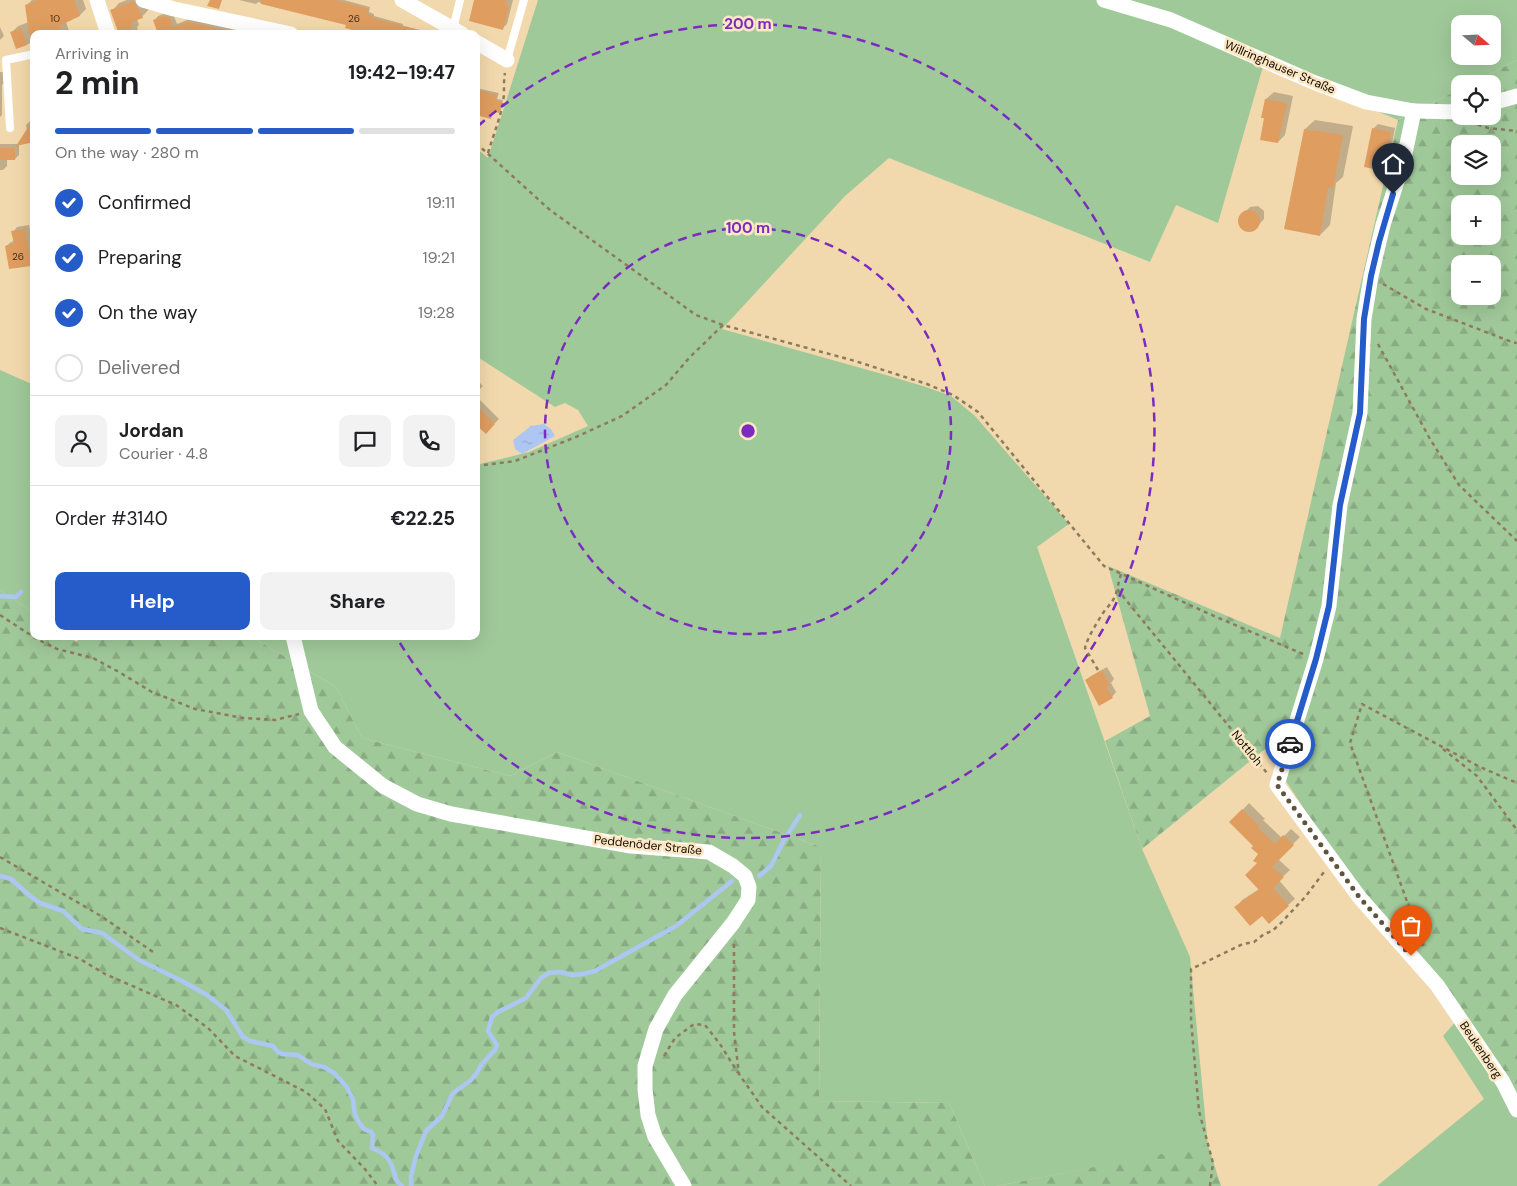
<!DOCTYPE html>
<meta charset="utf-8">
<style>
body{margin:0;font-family:"DM Sans",sans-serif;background:#f2f2f2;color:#202124;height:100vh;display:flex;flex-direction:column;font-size:19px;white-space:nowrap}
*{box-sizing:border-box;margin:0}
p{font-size:16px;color:#757577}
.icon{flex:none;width:28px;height:28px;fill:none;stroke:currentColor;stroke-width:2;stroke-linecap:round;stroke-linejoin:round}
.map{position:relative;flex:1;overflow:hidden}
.side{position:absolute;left:30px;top:30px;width:450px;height:610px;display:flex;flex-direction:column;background:#fff;border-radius:10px;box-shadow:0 5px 20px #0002}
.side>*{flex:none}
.needle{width:32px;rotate:109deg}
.fabs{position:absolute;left:1451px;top:15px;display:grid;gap:10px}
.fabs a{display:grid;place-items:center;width:50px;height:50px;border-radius:10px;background:#fff;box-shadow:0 5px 20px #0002;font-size:25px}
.pin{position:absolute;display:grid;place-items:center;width:42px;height:42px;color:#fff;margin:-51px -21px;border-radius:50% 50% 50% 0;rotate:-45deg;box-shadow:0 0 5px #0007}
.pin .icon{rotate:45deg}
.courier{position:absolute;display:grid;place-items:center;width:50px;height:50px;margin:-25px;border:4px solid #255cc9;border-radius:50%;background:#fff;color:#222;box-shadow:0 1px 6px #0007}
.summary em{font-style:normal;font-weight:700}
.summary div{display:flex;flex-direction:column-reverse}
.summary{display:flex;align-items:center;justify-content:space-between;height:85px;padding:0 25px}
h1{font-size:32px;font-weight:700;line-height:38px}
.bar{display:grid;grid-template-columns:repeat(4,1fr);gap:8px 5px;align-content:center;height:60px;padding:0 25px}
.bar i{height:6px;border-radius:4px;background:#e0e0e0}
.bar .selected{background:#255cc9}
.bar p{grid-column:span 4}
.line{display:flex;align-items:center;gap:12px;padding:0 25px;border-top:1px solid #e0e0e0}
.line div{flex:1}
.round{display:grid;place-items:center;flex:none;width:52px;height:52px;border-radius:10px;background:#f2f2f2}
ol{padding:0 25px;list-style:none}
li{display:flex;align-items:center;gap:15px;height:55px}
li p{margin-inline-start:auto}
li .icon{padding:5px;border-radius:50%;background:#255cc9;color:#fff;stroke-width:4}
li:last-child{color:#757577}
li i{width:28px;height:28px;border:2px solid #e0e0e0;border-radius:50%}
.button{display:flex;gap:10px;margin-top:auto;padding:10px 25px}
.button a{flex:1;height:58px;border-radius:10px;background:#255cc9;color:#fff;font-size:20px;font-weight:700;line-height:58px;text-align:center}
.button a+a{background:#f2f2f2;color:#202124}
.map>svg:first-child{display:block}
</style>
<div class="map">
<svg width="1517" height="1186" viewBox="0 0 1517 1186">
<defs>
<pattern id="forest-firs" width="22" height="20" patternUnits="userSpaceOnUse" patternTransform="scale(1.25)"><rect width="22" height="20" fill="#a0c99a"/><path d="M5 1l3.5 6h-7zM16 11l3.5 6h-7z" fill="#89ab83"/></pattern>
<pattern id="water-ripples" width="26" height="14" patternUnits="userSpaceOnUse" patternTransform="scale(1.25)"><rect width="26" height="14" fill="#aec6f2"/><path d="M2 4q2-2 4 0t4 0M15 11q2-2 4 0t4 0" fill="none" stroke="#95a9ce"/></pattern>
</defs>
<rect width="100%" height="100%" fill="#f2d9ad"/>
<g fill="#a0c99a" fill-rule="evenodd">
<path d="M 538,0 L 1517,0 L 1517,60 L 1471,84 L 1460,84 L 1460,89 L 1398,120 L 1264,63 L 1218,223 L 1176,205 L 1150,262 L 889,158 L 845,196 L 722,329 L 886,375 L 926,387 L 951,396 L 975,416 L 1069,524 L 1037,547 L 1142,849 L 1190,957 L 1208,1146 L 996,1186 L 985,1186 L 949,1103 L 819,1101 L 821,847 L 557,752 L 510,776 L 362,738 L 336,687 L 250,636 L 476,636 L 476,465 L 529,452 L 588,426 L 578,410 L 565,403 L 555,407 L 476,356 L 476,148 L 488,158 ZM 1460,24 L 1492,24 L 1492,56 L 1460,56 Z"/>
<polygon points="0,370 34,385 34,613 0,590"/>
<polygon points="1457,1020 1517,1116 1517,1186 1377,1186 1484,1099 1443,1036"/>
</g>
<g fill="url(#forest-firs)" fill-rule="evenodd">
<path d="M 1517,60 L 1517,1103 L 1340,864 L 1265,749 L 1142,849 L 1105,741 L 1150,716 L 1108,566 L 1280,638 L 1398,120 L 1460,89 L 1460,116 L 1492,116 L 1492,84 L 1471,84 ZM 1460,144 L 1492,144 L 1492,176 L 1460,176 ZM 1460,204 L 1492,204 L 1492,236 L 1460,236 ZM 1460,264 L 1492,264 L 1492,296 L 1460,296 Z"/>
<polygon points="0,590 34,613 34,636 68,636 76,642 83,636 250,636 336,687 362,738 510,776 557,752 821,847 819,1101 949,1103 985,1186 0,1186"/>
<polygon points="1208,1145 1221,1186 996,1186"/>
</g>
<polygon fill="url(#water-ripples)" points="544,424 551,429 555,436 522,454 515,449 513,440 531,426"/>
<g fill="#0003">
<polygon points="32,0 83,0 86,9 80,15 66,22 70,34 34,34 34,42 17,48 12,32 18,26 29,22 26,6"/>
<polygon points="127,0 144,0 149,9 142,17 137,19 139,25 137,27 139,34 120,34 112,11 119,3"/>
<polygon points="239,0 344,0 370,7 369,12 374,14 374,16 403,24 402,29 347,24 258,2 256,4"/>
<polygon points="486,0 513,0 507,24 503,28"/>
<polygon points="168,12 173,14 177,24 192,18 242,29 241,34 171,34 155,20 158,16"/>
<polygon points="0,27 4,36 0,40"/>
<polygon points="0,72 4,72 4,83 2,85 2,115 0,117"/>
<polygon points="476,88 499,93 497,99 503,100 501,110 499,112 494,110 491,117 476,114"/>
<polygon points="1274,92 1293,96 1285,135 1278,142 1265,117 1266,99"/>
<polygon points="31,120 34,120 34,141 19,144 19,155 15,159 7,159 7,166 3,170 0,170 0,144 19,144 27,131 26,125"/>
<polygon points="1315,120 1353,126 1343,177 1336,183 1330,225 1320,235 1305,129"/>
<polygon points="1378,124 1395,128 1388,165 1383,170 1373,129"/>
<polygon points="1258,206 1264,211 1264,219 1254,230 1246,231 1240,226 1239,218 1250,207"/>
<polygon points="29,225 34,251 34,261 31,264 6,246 11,242 14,241 13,232 17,227"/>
<polygon points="476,379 483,386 476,393"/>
<polygon points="478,398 499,419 486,432 481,427 476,431 476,400"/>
<polygon points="1107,667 1114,679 1111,683 1116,692 1112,697 1086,680 1091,676"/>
<polygon points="1249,803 1265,819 1263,820 1282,838 1291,829 1300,837 1278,859 1290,870 1279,880 1295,899 1288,905 1262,914 1236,907 1242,900 1259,889 1260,854 1255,846 1231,822"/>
</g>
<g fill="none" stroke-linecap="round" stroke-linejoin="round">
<g stroke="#aec6f2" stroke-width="4.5">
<polyline points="0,596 16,597 21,592"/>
<path d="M 0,876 L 11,879 L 30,896 L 40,903 L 63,911 L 82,929 L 102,933 L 139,960 L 182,981 L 207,995 L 226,1010 L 243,1037 L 250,1041 L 273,1046 L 278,1052 L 282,1054 L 298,1055 L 311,1064 L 324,1067 L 334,1073 L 346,1086 L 353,1099 L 355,1115 L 360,1124 L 364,1129 L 371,1132 L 373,1135 L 372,1148 C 380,1151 388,1156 391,1164 C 396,1174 393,1179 402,1186"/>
<polyline points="759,876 771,866 783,842 800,815"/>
<polyline points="411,1186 411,1176 416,1156 426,1131 442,1116 453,1093 470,1081 477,1073 481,1065 495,1050 497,1045 488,1031 492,1017 498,1012 526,998 541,978 549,973 560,972 572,975 583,974 595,971 676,926 732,881"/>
</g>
</g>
<g fill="#e09d60">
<polygon points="38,0 74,0 80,16 59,26 61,34 29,34 25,5"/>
<polygon points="210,0 222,0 219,9 207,6"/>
<polygon points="261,0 335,0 369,9 367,14 373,15 373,18 420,30 419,34 367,34 345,28 346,25 261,4"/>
<polygon points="474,0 507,0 505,5 509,6 503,30 469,21"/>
<polygon points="134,1 143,18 131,22 132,24 130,25 133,34 119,34 110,10"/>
<polygon points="163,16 170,18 173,27 188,22 245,34 158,34 153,20"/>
<polygon points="21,28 27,45 16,49 10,32"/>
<polygon points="476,90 497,95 496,100 502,102 499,113 493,111 491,119 476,115"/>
<polygon points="1265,99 1287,103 1278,143 1260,140 1264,118 1261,118"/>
<polygon points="34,118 34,142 16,146"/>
<polygon points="1372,128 1391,132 1384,171 1364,167"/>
<polygon points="1304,129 1343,135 1333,188 1328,187 1320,236 1284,229"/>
<rect x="0" y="148" width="15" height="12"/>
<circle cx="1249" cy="221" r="11"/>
<polygon points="25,229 31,266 9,269 5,246 14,244 11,231"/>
<polygon points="476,406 495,424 486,434 476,425"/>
<polygon points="1102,670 1110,685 1106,687 1113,698 1099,706 1085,680"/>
<polygon points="1242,809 1259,826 1258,828 1275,844 1283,835 1294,845 1272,867 1284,877 1273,888 1289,906 1269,924 1262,916 1250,926 1234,907 1259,890 1245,875 1257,863 1253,861 1258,854 1251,848 1253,846 1229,822"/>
</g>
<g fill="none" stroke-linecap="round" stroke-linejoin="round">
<g stroke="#8d7b5e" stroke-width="2.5" stroke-dasharray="4 4" stroke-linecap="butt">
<polyline points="1470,122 1488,128 1517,131"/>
<polyline points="476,143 550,210 696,315 723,325 855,361 927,384 953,395 978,412 1104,566 1214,616 1303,654"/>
<path d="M 488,153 C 493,136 500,119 503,102 C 505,92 503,83 505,73"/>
<polyline points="1383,284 1426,309 1512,342 1517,343"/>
<polyline points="1378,344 1430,439 1459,485 1517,541"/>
<polyline points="476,466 515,461 576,437 622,416 666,385 689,358 723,325"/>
<polyline points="1121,574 1117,589 1267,773"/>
<polyline points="0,615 35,638 57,649 93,658 119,672 152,692 195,709 243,718 275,720 299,714"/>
<path d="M 1098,670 L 1085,648 C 1088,636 1097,623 1103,613 C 1109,605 1116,599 1117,589"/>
<polyline points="1443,749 1477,776 1517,830"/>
<polyline points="0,857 101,916 153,952"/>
<polyline points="0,928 80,959 105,974 176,1005 208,1028 235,1056 306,1092 325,1109 338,1141 364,1168 378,1186"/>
<polyline points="734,944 734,1032 739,1074 762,1107 851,1186"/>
<polyline points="1423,946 1350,743 1362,704 1480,767 1517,783"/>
<polyline points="664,1056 675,1038 694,1024 705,1025 720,1044 738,1073"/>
<polyline points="1210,1186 1213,1163 1199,1111 1191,1020 1191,969 1243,944 1254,942 1264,934 1272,931 1280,924 1306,896 1324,872"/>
</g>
<g stroke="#fff" stroke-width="8">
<polyline points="453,29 460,0"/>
<polyline points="507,60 524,0"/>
<polyline points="10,128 6,60 34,54"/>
</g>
<g stroke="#fff" stroke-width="15">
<polyline points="97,0 108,34"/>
<polyline points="143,0 174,9 291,34"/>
<polyline points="402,0 462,34"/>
<polyline points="1104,0 1171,20 1313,82 1366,102 1414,111 1460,112"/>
<polyline points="476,42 507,60"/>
<polyline points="1492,103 1517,96"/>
<polyline points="1414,111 1403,163 1383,225 1371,276 1364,319 1360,413 1340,505 1329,606 1316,659 1277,785 1360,898 1437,985 1503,1082 1517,1110"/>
<polyline points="293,636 311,711 335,747 383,786 417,804 451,814 631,846 709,852 733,866 745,876 749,887 748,900 733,923 675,995 656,1029 645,1066 645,1089 648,1115 655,1137 684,1186"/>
</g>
</g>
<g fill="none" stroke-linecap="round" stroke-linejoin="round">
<polyline stroke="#62533d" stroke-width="5" stroke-dasharray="0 9" points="1290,744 1277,785 1360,898 1411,956"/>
<polyline stroke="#255cc9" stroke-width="6" points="1290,744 1316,659 1329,606 1340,505 1360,413 1364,319 1371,276 1379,242 1393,194"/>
</g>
<g fill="none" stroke="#7b2cbf" stroke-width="2.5" stroke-dasharray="9 6">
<circle cx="748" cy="431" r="203"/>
<path d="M478 126A407 407 0 1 1 397 638"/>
</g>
<g text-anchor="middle" stroke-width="5" stroke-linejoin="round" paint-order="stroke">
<g font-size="10" fill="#473018">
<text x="55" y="22">10</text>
<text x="354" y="22">26</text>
<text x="18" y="260">26</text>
</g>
<g font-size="12" fill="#140b00" stroke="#fbe7c3">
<text transform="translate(1280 67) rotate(23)" y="4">Willringhauser Straße</text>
<text transform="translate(1247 748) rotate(51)" y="4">Nottloh</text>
<text transform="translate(648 845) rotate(6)" y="4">Peddenöder Straße</text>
<text transform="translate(1481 1050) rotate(56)" y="4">Beukenberg</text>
</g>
</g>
<circle cx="748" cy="431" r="8" fill="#7b2cbf" stroke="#fbe7c3" stroke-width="2.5"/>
<g font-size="15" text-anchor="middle" font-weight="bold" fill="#7b2cbf" stroke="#fbe7c3" stroke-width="5" stroke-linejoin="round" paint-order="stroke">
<text x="748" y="29">200 m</text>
<text x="748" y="233">100 m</text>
</g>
</svg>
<div class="fabs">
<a><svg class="needle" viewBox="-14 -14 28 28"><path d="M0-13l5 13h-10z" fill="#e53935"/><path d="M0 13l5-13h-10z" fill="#757577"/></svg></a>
<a><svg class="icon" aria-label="locate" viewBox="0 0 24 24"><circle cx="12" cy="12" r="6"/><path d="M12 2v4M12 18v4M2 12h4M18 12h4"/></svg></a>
<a><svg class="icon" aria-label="layers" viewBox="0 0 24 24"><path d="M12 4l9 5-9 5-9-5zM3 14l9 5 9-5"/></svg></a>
<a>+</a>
<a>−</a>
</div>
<div class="pin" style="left:1411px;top:956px;background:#ea580c"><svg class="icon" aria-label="bag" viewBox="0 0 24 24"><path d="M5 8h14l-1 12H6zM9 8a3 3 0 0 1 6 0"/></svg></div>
<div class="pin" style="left:1393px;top:194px;background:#1f2937"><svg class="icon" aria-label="home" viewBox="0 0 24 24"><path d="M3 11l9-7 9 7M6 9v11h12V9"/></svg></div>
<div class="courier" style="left:1290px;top:744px"><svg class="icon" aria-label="car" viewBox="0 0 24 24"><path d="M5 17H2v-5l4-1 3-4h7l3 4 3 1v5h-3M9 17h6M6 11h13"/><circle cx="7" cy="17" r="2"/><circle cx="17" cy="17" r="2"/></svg></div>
<section class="side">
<div class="summary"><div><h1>2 min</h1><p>Arriving in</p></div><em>19:42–19:47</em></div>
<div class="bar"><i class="selected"></i><i class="selected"></i><i class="selected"></i><i></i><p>On the way · 280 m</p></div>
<ol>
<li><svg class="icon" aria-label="check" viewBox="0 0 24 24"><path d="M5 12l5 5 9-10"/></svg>Confirmed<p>19:11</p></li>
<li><svg class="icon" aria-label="check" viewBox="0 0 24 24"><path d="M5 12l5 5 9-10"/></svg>Preparing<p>19:21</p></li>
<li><svg class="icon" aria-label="check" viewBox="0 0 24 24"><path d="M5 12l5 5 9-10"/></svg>On the way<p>19:28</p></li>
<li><i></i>Delivered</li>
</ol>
<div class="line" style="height:90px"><a class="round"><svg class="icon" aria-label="person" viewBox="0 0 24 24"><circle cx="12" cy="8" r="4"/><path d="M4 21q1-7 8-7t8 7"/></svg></a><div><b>Jordan</b><p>Courier · 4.8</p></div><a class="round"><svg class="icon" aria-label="chat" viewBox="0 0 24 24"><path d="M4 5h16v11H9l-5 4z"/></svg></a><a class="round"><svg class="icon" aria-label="phone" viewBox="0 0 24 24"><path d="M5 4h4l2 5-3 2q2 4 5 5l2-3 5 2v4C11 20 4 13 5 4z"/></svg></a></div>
<div class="line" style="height:65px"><div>Order #3140</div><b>€22.25</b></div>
<div class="button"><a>Help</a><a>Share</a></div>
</section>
</div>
